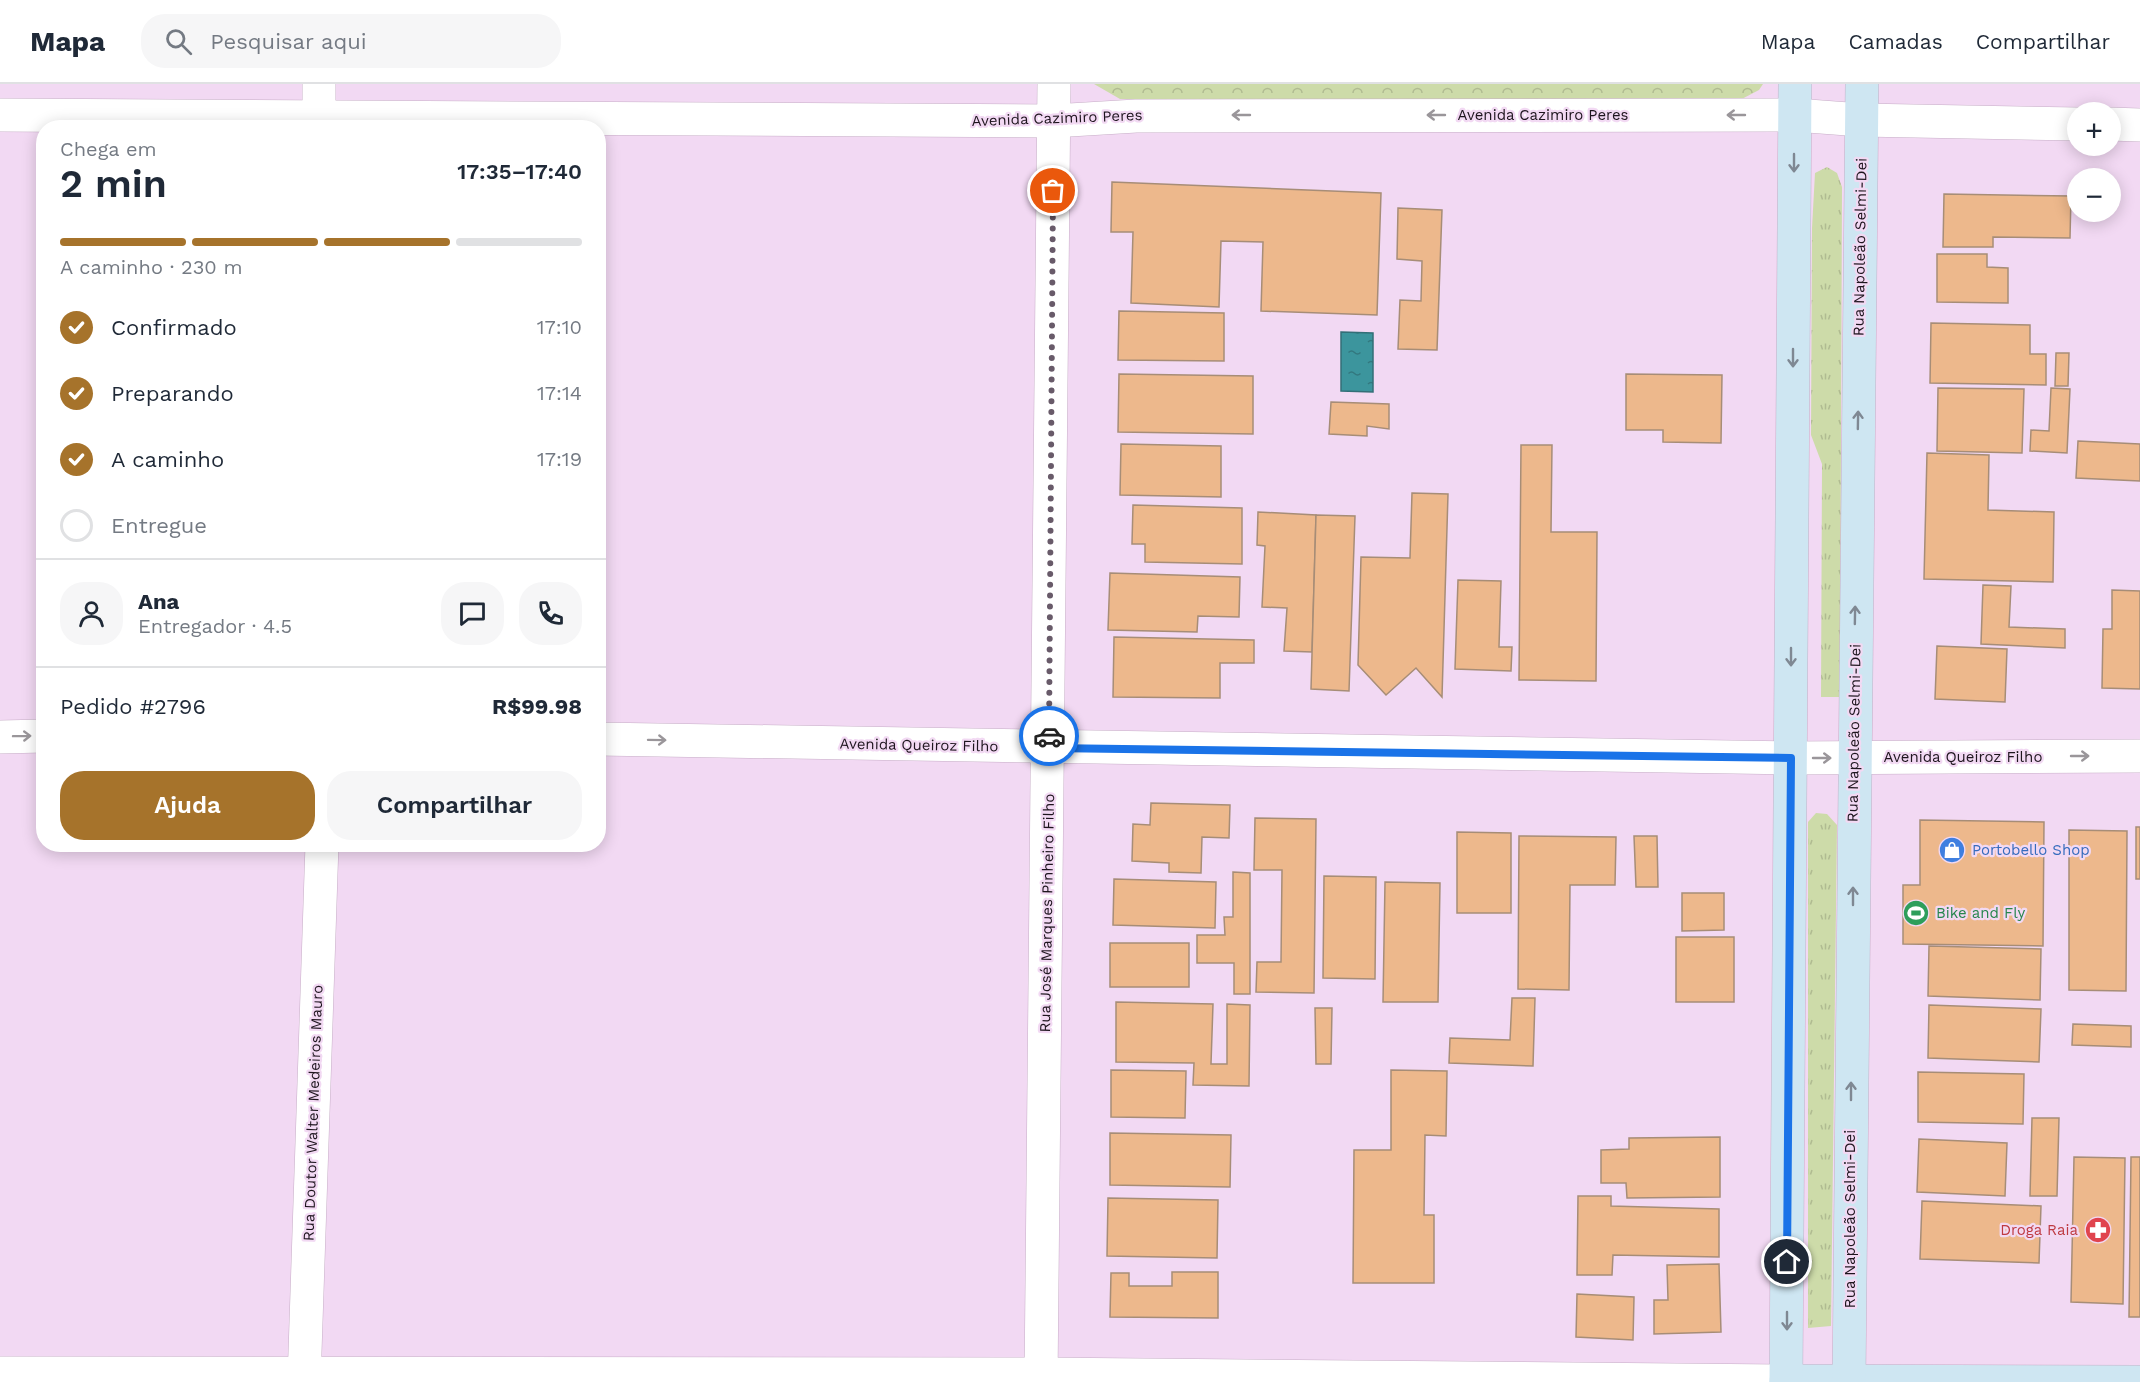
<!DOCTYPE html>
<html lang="pt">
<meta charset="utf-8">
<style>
body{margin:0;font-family:"Work Sans",sans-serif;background:#f6f6f7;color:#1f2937;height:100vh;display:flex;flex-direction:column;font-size:22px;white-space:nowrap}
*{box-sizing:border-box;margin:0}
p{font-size:20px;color:#747a83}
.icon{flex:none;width:33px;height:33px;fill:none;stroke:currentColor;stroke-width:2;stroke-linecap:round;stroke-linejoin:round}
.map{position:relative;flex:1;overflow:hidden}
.side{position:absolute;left:36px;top:36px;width:570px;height:732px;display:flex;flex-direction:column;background:#fff;border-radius:24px;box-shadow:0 3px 15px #0003}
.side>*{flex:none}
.buttons{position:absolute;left:2067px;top:18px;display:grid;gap:12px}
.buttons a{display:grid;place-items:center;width:54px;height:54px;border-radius:50%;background:#fff;box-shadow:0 3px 15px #0003;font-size:30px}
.pin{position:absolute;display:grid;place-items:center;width:51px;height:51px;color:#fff;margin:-26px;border:3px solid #fff;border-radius:50%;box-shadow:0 2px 6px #0007}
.courier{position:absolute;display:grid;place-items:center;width:60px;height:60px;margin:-30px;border:4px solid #1a73e8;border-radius:50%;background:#fff;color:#222;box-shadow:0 2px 8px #0007}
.headline em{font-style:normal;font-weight:600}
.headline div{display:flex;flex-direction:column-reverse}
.headline{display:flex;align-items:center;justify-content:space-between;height:102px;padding:0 24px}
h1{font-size:39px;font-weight:600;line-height:45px}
.bar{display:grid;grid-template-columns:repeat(4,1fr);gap:9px 6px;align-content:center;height:72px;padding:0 24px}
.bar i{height:8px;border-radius:4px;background:#e0e1e3}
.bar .on{background:#a6732b}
.bar p{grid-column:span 4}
.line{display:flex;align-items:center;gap:15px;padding:0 24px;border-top:2px solid #e0e1e3}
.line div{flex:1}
.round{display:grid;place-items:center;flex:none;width:63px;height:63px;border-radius:24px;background:#f6f6f7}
ol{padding:0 24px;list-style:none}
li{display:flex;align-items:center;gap:18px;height:66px}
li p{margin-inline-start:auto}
li .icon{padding:6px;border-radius:50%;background:#a6732b;color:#fff;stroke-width:4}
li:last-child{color:#747a83}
li i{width:33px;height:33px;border:3px solid #e0e1e3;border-radius:50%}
.primary-button{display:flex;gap:12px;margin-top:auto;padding:12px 24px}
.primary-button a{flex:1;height:69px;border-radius:24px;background:#a6732b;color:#fff;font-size:24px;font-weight:600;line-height:69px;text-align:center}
.primary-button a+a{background:#f6f6f7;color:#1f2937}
header{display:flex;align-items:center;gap:36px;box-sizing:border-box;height:84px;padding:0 30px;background:#fff;border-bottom:2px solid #e0e1e3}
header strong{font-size:28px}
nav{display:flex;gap:33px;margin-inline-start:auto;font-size:21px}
.search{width:420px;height:54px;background:#f6f6f7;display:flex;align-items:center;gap:15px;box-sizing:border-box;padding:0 21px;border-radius:24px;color:#747a83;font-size:22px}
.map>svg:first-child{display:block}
</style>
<header>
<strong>Mapa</strong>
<div class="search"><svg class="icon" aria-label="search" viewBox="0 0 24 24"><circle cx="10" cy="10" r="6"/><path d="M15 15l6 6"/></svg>Pesquisar aqui</div>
<nav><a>Mapa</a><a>Camadas</a><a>Compartilhar</a></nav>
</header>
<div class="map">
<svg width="2140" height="1298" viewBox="0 0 2140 1298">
<defs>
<pattern id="grass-tufts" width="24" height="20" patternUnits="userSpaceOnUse" patternTransform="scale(1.5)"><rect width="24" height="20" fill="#cddba9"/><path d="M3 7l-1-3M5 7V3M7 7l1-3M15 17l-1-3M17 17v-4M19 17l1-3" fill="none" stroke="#b0bb91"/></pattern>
<pattern id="forest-crowns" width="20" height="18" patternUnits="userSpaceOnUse" patternTransform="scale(1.5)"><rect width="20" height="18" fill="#cddba9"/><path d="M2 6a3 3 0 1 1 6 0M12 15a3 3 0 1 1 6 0" fill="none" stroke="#b0bb91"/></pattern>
<pattern id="water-ripples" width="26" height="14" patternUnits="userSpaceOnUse" patternTransform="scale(1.5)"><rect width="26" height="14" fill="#3c959d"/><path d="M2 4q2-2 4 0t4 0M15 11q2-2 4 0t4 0" fill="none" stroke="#32787f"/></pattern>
</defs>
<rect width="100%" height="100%" fill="#f2d9f3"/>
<g fill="url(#grass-tufts)">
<polygon points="1827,83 1837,89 1842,103 1840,613 1821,613 1822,380 1811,351 1812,144 1815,89"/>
<polygon points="1816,729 1827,730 1837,741 1831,1242 1808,1244 1808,738"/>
</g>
<polygon fill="url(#forest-crowns)" points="1094,0 1763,0 1759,6 1738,17 1120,15"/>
<polygon fill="url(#water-ripples)" stroke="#336f77" stroke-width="1.5" points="1341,248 1373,249 1373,308 1341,307"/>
<g fill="#edb88c" stroke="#a78d77" stroke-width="1.5">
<polygon points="1112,98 1381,109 1377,231 1261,227 1263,158 1221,157 1219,223 1131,219 1133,148 1111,148"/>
<polygon points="1944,110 2071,112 2070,154 1993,153 1993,163 1943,163"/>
<polygon points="1398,124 1442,126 1437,266 1398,265 1400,216 1421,217 1422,177 1397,175"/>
<polygon points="1937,170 1987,170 1987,183 2008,184 2008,219 1937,218"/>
<polygon points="1119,227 1224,229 1224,277 1118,276"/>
<polygon points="1931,239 2030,241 2030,270 2046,270 2046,301 1930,299"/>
<polygon points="2056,269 2069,269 2068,302 2055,302"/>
<polygon points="1119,290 1253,292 1253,350 1118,348"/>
<polygon points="1626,290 1722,291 1721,359 1663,358 1663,346 1626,346"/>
<polygon points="1938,304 2024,305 2022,369 1937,367"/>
<polygon points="2051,304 2070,305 2067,369 2030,367 2031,346 2049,347"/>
<polygon points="1331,318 1389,320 1389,345 1367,342 1367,352 1329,350"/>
<polygon points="2078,357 2140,360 2140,397 2076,394"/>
<polygon points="1121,360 1221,362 1221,413 1120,411"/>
<polygon points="1521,361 1552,361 1551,448 1597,448 1596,597 1519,596"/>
<polygon points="1927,369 1989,371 1988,426 2054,428 2053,498 1924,495"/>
<polygon points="1412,409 1448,410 1442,613 1416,584 1386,611 1358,581 1361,473 1410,474"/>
<polygon points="1133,421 1242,424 1242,480 1145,478 1145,460 1132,460"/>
<polygon points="1258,428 1316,431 1312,568 1284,567 1287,524 1262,523 1265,462 1257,461"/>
<polygon points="1316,431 1355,432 1349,607 1311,605"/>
<polygon points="1110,489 1240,493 1239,533 1198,532 1197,548 1108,546"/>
<polygon points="1458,496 1501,497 1499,563 1512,563 1511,587 1455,585"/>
<polygon points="1983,501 2011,502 2009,543 2065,545 2065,564 1981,560"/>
<polygon points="2112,506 2140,507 2140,605 2102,604 2103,545 2112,545"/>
<polygon points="1114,553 1254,556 1254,579 1220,579 1220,614 1113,613"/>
<polygon points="1937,562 2007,565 2005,618 1935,615"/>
<polygon points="1151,719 1230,721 1229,754 1202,753 1201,789 1169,788 1169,779 1132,777 1133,740 1150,741"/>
<polygon points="1255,734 1316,735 1314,909 1256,908 1257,878 1281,878 1282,786 1254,786"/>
<polygon points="1920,736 2044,738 2043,862 1903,860 1903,801 1920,801"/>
<rect x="2136" y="743" width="4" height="52"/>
<polygon points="2069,746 2127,747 2126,907 2069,906"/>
<polygon points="1457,748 1511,749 1511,829 1457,829"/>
<polygon points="1519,752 1616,753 1615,801 1570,801 1569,906 1518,905"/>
<polygon points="1634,752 1657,752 1658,803 1636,803"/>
<polygon points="1233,788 1250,789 1250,910 1234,910 1234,879 1197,879 1197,851 1225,851 1224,833 1233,833"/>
<polygon points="1324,792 1376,793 1375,895 1323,894"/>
<polygon points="1114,795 1216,798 1215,844 1113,841"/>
<polygon points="1385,798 1440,799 1438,918 1383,918"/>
<polygon points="1682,809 1724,809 1724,846 1682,847"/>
<rect x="1676" y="853" width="58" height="65"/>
<rect x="1110" y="859" width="79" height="44"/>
<polygon points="1929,862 2041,865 2040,916 1928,912"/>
<polygon points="1512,914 1535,914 1533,982 1449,979 1450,954 1510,956"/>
<polygon points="1116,918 1213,920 1211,980 1227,980 1227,920 1250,921 1249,1002 1193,1001 1194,979 1116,978"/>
<polygon points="1929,921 2041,925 2039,978 1928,974"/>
<polygon points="1315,924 1332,924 1331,980 1316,980"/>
<polygon points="2073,940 2131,942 2131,963 2072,961"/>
<polygon points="1111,986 1186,987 1185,1034 1111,1033"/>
<polygon points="1391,986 1447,987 1446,1052 1425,1051 1424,1131 1434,1131 1434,1199 1353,1199 1354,1066 1391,1066"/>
<polygon points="1918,988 2024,990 2023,1040 1918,1038"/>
<polygon points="2032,1034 2059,1034 2057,1112 2030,1112"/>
<polygon points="1110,1049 1231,1051 1230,1103 1110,1101"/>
<polygon points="1720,1053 1720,1113 1627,1114 1626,1099 1601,1099 1601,1066 1629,1065 1629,1054"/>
<polygon points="1919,1055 2007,1059 2005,1112 1917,1108"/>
<polygon points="2074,1073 2125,1074 2123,1220 2071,1218"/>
<polygon points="2131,1073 2140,1073 2140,1233 2129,1233"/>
<polygon points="1578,1112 1611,1112 1611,1122 1719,1125 1719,1173 1613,1171 1612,1191 1577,1191"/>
<polygon points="1108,1114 1218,1116 1217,1174 1107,1172"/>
<polygon points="1922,1117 2041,1122 2039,1179 1920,1175"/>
<polygon points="1719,1180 1721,1248 1654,1250 1654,1216 1668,1216 1667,1181"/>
<polygon points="1172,1188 1218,1188 1218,1234 1110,1233 1111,1189 1129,1189 1129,1202 1172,1202"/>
<polygon points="1577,1210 1634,1213 1633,1256 1576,1253"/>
</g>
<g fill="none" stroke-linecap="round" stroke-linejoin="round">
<g stroke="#c7aec7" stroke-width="34">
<g id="street">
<polyline points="319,0 319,44"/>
<polyline points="0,31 1053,37 1136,32 1795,31 1861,36 2078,40"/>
<polyline points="2110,40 2140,41"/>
<polyline points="0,653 44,652"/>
<polyline points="598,655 1791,674 2140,672"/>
<polyline points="0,1289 1042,1290 1786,1297"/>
<polyline points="304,1298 322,760"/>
<polyline points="1041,1298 1054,0"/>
</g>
</g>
<g stroke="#c7aec7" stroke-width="34">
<g id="secondary">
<polyline points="1786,1297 2140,1298"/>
<polyline points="1786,1298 1795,0"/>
<polyline points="1849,1298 1862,0"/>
</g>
</g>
<use href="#street" stroke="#fff" stroke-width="33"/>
<use href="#secondary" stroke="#cee6f2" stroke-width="33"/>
</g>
<defs><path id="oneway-shaft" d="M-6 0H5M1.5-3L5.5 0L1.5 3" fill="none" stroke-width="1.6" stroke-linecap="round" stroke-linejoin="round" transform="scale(1.5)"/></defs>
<g stroke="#9a969a">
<use href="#oneway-shaft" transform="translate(1241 31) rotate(180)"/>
<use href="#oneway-shaft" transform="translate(1436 31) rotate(-180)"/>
<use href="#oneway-shaft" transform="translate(1736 31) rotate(-180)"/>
<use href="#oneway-shaft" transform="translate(22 652) rotate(-1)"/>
<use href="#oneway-shaft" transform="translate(657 656) rotate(1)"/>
<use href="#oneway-shaft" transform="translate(2080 672)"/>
<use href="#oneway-shaft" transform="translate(1822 674)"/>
</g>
<g stroke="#7f8893">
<use href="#oneway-shaft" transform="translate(1794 79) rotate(90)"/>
<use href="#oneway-shaft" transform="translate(1793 274) rotate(90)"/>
<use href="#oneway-shaft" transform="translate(1858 336) rotate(-89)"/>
<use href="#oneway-shaft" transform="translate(1855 531) rotate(-89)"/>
<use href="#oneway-shaft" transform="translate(1791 573) rotate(90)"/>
<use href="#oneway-shaft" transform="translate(1853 812) rotate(-90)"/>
<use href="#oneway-shaft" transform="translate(1851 1007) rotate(-90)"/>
<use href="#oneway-shaft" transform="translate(1787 1237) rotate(90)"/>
</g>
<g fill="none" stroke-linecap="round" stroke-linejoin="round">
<polyline stroke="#685a69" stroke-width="6" stroke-dasharray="0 10.8" points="1049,652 1053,107"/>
<polyline stroke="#1a73e8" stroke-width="8" points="1049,652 1049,664 1791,674 1787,1178"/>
</g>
<defs>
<g id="shop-disc" transform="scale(1.35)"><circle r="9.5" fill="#3f7fe0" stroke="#f2d9f3"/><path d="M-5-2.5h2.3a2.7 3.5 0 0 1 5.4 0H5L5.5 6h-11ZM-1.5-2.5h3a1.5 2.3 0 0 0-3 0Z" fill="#fff"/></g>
<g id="stadium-disc" transform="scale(1.35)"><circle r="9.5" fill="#2e9e5b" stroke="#f2d9f3"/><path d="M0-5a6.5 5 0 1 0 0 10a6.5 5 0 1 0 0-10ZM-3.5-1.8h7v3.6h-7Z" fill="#fff"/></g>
<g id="pharmacy-disc" transform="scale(1.35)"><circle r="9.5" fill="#e0444e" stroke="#f2d9f3"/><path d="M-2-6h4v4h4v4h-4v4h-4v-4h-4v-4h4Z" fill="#fff"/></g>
</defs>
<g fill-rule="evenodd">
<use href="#shop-disc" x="1952" y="766"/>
<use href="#stadium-disc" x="1916" y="829"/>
<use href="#pharmacy-disc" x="2098" y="1146"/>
</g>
<g text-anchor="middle" stroke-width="4.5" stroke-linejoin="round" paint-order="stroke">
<g font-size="15" fill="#1e151e" stroke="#f2d9f3">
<text x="1543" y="36">Avenida Cazimiro Peres</text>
<text transform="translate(1057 34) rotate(-2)" y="5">Avenida Cazimiro Peres</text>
<text transform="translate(1860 163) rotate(-89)" y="5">Rua Napoleão Selmi-Dei</text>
<text transform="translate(1854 649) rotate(-89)" y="5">Rua Napoleão Selmi-Dei</text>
<text transform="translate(919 661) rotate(1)" y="5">Avenida Queiroz Filho</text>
<text x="1963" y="678">Avenida Queiroz Filho</text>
<text transform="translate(1047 829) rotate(-89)" y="5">Rua José Marques Pinheiro Filho</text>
<text transform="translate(313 1029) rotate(-88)" y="5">Rua Doutor Walter Medeiros Mauro</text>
<text transform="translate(1850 1135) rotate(-90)" y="5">Rua Napoleão Selmi-Dei</text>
</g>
<g font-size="15" fill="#366cbe" stroke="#f2d9f3" text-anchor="start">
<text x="1972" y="771">Portobello Shop</text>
</g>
<g font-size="15" fill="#27864d" stroke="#f2d9f3" text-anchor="start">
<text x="1936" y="834">Bike and Fly</text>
</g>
<g font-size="15" fill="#be3a42" stroke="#f2d9f3" text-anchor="end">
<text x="2078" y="1151">Droga Raia</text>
</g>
</g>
</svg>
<div class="buttons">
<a>+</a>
<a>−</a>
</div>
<div class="pin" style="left:1053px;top:107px;background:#ea580c"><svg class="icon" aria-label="bag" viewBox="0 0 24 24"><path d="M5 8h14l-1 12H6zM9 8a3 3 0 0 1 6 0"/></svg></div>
<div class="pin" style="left:1787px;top:1178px;background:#1f2937"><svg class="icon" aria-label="home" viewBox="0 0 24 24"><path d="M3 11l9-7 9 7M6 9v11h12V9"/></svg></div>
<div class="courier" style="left:1049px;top:652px"><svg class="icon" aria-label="car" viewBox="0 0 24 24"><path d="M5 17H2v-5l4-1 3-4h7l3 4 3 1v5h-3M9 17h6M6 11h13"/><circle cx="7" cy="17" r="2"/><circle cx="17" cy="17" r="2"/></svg></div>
<section class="side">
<div class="headline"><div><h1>2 min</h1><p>Chega em</p></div><em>17:35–17:40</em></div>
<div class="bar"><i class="on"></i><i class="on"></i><i class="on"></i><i></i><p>A caminho · 230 m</p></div>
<ol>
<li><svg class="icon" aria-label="check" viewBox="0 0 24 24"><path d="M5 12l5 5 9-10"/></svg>Confirmado<p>17:10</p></li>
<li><svg class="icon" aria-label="check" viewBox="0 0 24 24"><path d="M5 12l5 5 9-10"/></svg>Preparando<p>17:14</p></li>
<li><svg class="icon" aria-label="check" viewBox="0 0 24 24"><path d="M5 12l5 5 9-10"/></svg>A caminho<p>17:19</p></li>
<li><i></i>Entregue</li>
</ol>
<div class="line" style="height:108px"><a class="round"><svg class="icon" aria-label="person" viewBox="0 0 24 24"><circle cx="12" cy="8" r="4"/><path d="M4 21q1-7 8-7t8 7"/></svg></a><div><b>Ana</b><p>Entregador · 4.5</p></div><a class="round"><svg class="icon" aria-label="chat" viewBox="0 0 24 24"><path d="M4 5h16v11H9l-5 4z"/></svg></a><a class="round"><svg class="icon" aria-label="phone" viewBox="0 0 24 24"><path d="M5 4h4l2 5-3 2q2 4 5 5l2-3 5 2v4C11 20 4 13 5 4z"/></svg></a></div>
<div class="line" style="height:78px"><div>Pedido #2796</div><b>R$99.98</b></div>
<div class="primary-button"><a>Ajuda</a><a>Compartilhar</a></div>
</section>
</div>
